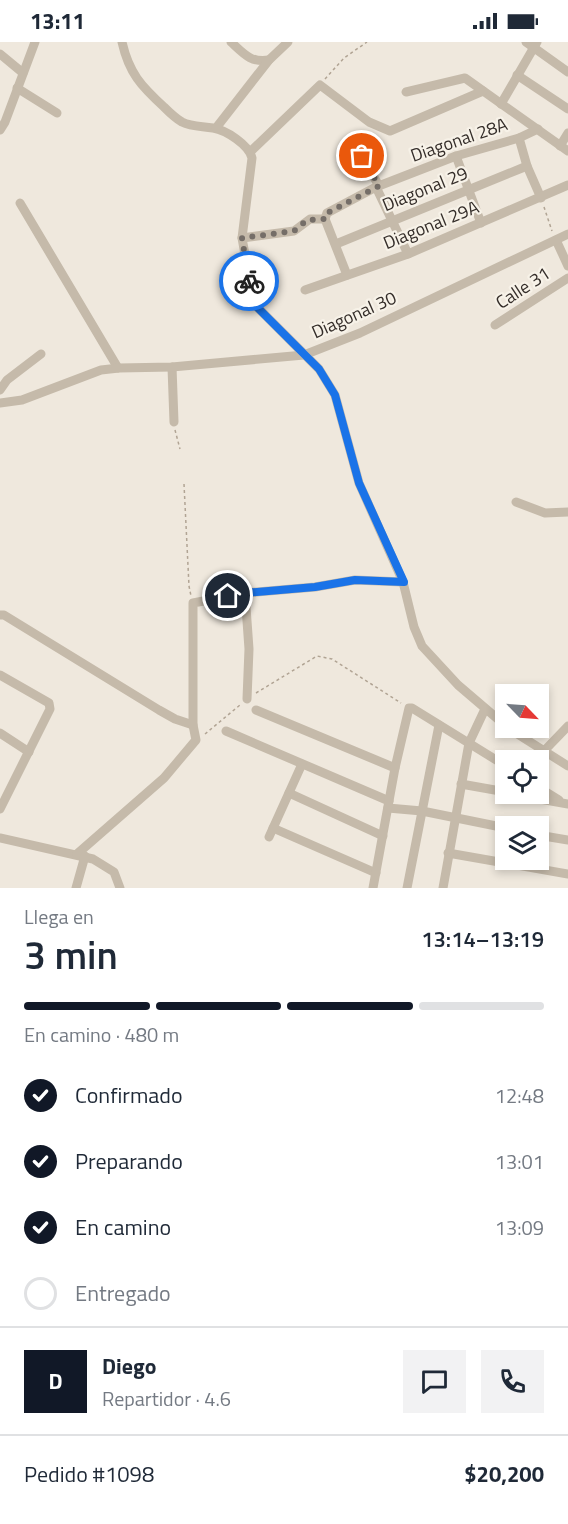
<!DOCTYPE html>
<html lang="es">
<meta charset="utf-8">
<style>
body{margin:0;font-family:"Titillium Web",sans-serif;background:#f2f2f3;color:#1f2937;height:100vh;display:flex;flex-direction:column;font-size:22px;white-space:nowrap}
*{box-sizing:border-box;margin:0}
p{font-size:20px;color:#747a83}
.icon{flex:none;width:33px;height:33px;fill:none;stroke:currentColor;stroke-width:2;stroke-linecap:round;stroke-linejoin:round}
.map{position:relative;height:846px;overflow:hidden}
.drawer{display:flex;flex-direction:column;background:#fff;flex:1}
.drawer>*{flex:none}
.needle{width:39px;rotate:115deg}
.fabs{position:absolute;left:495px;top:642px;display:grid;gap:12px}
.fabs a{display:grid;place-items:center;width:54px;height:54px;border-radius:0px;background:#fff;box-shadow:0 3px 9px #0003;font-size:30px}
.pin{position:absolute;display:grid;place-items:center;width:51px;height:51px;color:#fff;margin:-26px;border:3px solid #fff;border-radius:50%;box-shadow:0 2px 6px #0007}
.courier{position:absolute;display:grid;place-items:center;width:60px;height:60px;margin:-30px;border:4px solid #1a73e8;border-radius:50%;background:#fff;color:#222;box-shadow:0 2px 8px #0007}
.headline em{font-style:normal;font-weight:600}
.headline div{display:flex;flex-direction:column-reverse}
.headline{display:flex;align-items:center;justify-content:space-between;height:102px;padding:0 24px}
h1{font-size:39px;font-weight:600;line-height:45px}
.bar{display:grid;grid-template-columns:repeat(4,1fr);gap:9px 6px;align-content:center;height:72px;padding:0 24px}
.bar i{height:8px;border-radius:4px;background:#e0e1e3}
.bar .on{background:#111827}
.bar p{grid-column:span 4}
.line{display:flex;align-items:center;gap:15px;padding:0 24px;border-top:2px solid #e0e1e3}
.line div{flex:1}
.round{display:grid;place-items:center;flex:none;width:63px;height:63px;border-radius:0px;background:#f2f2f3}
ol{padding:0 24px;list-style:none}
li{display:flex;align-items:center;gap:18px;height:66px}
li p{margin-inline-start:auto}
li .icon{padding:6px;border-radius:50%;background:#111827;color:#fff;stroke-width:4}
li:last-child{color:#747a83}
li i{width:33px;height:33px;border:3px solid #e0e1e3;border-radius:50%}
.status{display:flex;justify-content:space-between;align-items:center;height:42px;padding:0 30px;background:#fff;direction:ltr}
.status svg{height:16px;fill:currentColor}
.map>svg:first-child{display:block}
</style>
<div class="status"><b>13:11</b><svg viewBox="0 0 49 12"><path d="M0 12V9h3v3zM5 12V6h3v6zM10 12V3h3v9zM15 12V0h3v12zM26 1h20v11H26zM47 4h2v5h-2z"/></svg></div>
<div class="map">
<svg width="568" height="846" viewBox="0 0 568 846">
<rect width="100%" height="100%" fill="#efe8dd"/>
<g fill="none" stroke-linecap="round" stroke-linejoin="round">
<g stroke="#b1a494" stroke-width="1.5" stroke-dasharray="3 3" stroke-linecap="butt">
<polyline points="325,37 344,16 367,0"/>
<polyline points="544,165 552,189"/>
<polyline points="175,388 180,407"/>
<polyline points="184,442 189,544 191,554"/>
<polyline points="256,651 317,614 332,617 401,661"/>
<polyline points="205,692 240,663"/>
</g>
<g stroke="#c5baaa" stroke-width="9">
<path d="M 122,0 C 129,31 141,44 164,65 C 169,70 175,76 182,80 C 192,85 202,84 213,86 C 226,88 249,103 252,116 L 242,196 L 254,262 L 319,327 L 335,353 L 359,441 L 403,540 L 414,585 L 422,604 L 458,643 L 506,684"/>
<path d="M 231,0 C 244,12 251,21 269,18"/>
<polyline points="526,0 568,30"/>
<polyline points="0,12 23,31"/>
<polyline points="517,33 568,67"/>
<polyline points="17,46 57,71"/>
<polyline points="406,50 465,36 568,109"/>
<polyline points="501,62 537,0"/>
<polyline points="216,86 269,18 288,0"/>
<polyline points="0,88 5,80 35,0"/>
<polyline points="519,96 527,124 541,156"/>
<polyline points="560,104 568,91"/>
<polyline points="250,110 320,43 369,80 390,89 483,49"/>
<polyline points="456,114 481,181"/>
<polyline points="345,125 362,114 379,144"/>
<polyline points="376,145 408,212"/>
<polyline points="20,161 118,326"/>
<polyline points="242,196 294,189 310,177 325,177"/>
<polyline points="556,198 568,224"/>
<polyline points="336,202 527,124"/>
<polyline points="347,233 325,177 327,171 376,145 456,114 519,96 538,87"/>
<polyline points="305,248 408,212 568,143"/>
<polyline points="495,283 568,236"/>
<polyline points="172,325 174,380"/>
<polyline points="0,348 7,338 41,312"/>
<polyline points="0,361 22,358 101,328 119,326 172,325 304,313 360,291 568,192"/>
<polyline points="516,460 545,471 568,470"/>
<polyline points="245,551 249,607 247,657"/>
<polyline points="0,573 4,573 159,668 175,677 193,683"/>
<polyline points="0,633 49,661 50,667 0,767"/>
<polyline points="256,668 395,726"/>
<polyline points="508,686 568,724"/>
<polyline points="226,689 389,759"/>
<polyline points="0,691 29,710"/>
<polyline points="544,709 568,684"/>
<polyline points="461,742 506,750"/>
<polyline points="538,745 559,758"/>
<polyline points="289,751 383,794"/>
<polyline points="512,752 568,762"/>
<polyline points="388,766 422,769 506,786"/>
<polyline points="273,786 376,831"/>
<polyline points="538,793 568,798"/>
<polyline points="269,795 302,722"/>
<polyline points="0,796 93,817 114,830 120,846"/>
<polyline points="448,811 568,832"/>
<polyline points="77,812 164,736 196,698 193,683 193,561 245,551 315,545 355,538 403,540"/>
<polyline points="76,846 85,814"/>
<polyline points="373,846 395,726 409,666 412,666 506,724"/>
<polyline points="407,846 439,683"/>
<polyline points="443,846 469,701 485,667"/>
</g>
</g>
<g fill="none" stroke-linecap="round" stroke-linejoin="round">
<polyline stroke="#756e68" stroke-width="6" stroke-dasharray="0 10.8" points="249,239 242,196 294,189 307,178 325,177 327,171 379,144 362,114"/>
<polyline stroke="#1a73e8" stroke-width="8" points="228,554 245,551 315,545 355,538 404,540 359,441 335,353 319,327 255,263 249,239"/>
</g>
<g text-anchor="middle" stroke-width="4.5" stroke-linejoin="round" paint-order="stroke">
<g font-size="18" fill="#342d29" stroke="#f7f2e8">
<text transform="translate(459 98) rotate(-19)" y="6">Diagonal 28A</text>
<text transform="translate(425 147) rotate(-22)" y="6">Diagonal 29</text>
<text transform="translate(431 183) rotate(-22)" y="6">Diagonal 29A</text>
<text transform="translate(523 246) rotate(-33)" y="6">Calle 31</text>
<text transform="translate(354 273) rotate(-24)" y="6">Diagonal 30</text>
</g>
</g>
</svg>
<div class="fabs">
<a><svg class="needle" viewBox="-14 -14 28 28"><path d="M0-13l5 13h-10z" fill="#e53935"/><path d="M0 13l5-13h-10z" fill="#747a83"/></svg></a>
<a><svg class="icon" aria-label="locate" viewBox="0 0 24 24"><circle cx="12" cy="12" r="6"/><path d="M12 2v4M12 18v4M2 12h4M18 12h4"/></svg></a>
<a><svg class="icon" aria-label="layers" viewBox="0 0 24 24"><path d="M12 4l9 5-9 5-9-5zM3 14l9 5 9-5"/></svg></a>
</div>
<div class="pin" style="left:362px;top:114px;background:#ea580c"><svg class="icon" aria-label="bag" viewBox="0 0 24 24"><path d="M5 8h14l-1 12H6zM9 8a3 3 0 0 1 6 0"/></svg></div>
<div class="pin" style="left:228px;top:554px;background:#1f2937"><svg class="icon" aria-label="home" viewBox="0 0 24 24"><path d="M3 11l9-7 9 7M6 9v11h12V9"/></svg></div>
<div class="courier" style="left:249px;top:239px"><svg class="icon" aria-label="bike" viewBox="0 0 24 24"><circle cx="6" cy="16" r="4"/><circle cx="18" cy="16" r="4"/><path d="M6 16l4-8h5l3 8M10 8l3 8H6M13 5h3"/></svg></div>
</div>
<section class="drawer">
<div class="headline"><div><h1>3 min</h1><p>Llega en</p></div><em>13:14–13:19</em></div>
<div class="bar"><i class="on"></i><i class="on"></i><i class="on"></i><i></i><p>En camino · 480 m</p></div>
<ol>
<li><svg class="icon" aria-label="check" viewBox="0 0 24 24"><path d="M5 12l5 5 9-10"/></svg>Confirmado<p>12:48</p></li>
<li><svg class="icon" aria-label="check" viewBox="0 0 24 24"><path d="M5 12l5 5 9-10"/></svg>Preparando<p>13:01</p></li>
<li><svg class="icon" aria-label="check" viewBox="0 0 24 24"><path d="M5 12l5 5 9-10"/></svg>En camino<p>13:09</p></li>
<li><i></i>Entregado</li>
</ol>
<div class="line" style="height:108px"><b class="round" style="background:#111827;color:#fff">D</b><div><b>Diego</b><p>Repartidor · 4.6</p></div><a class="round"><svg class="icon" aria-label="chat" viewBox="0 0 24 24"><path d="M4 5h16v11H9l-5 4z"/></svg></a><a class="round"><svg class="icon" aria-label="phone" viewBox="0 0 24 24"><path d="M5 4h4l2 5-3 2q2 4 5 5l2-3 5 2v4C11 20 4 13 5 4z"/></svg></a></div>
<div class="line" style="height:78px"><div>Pedido #1098</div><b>$20,200</b></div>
</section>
